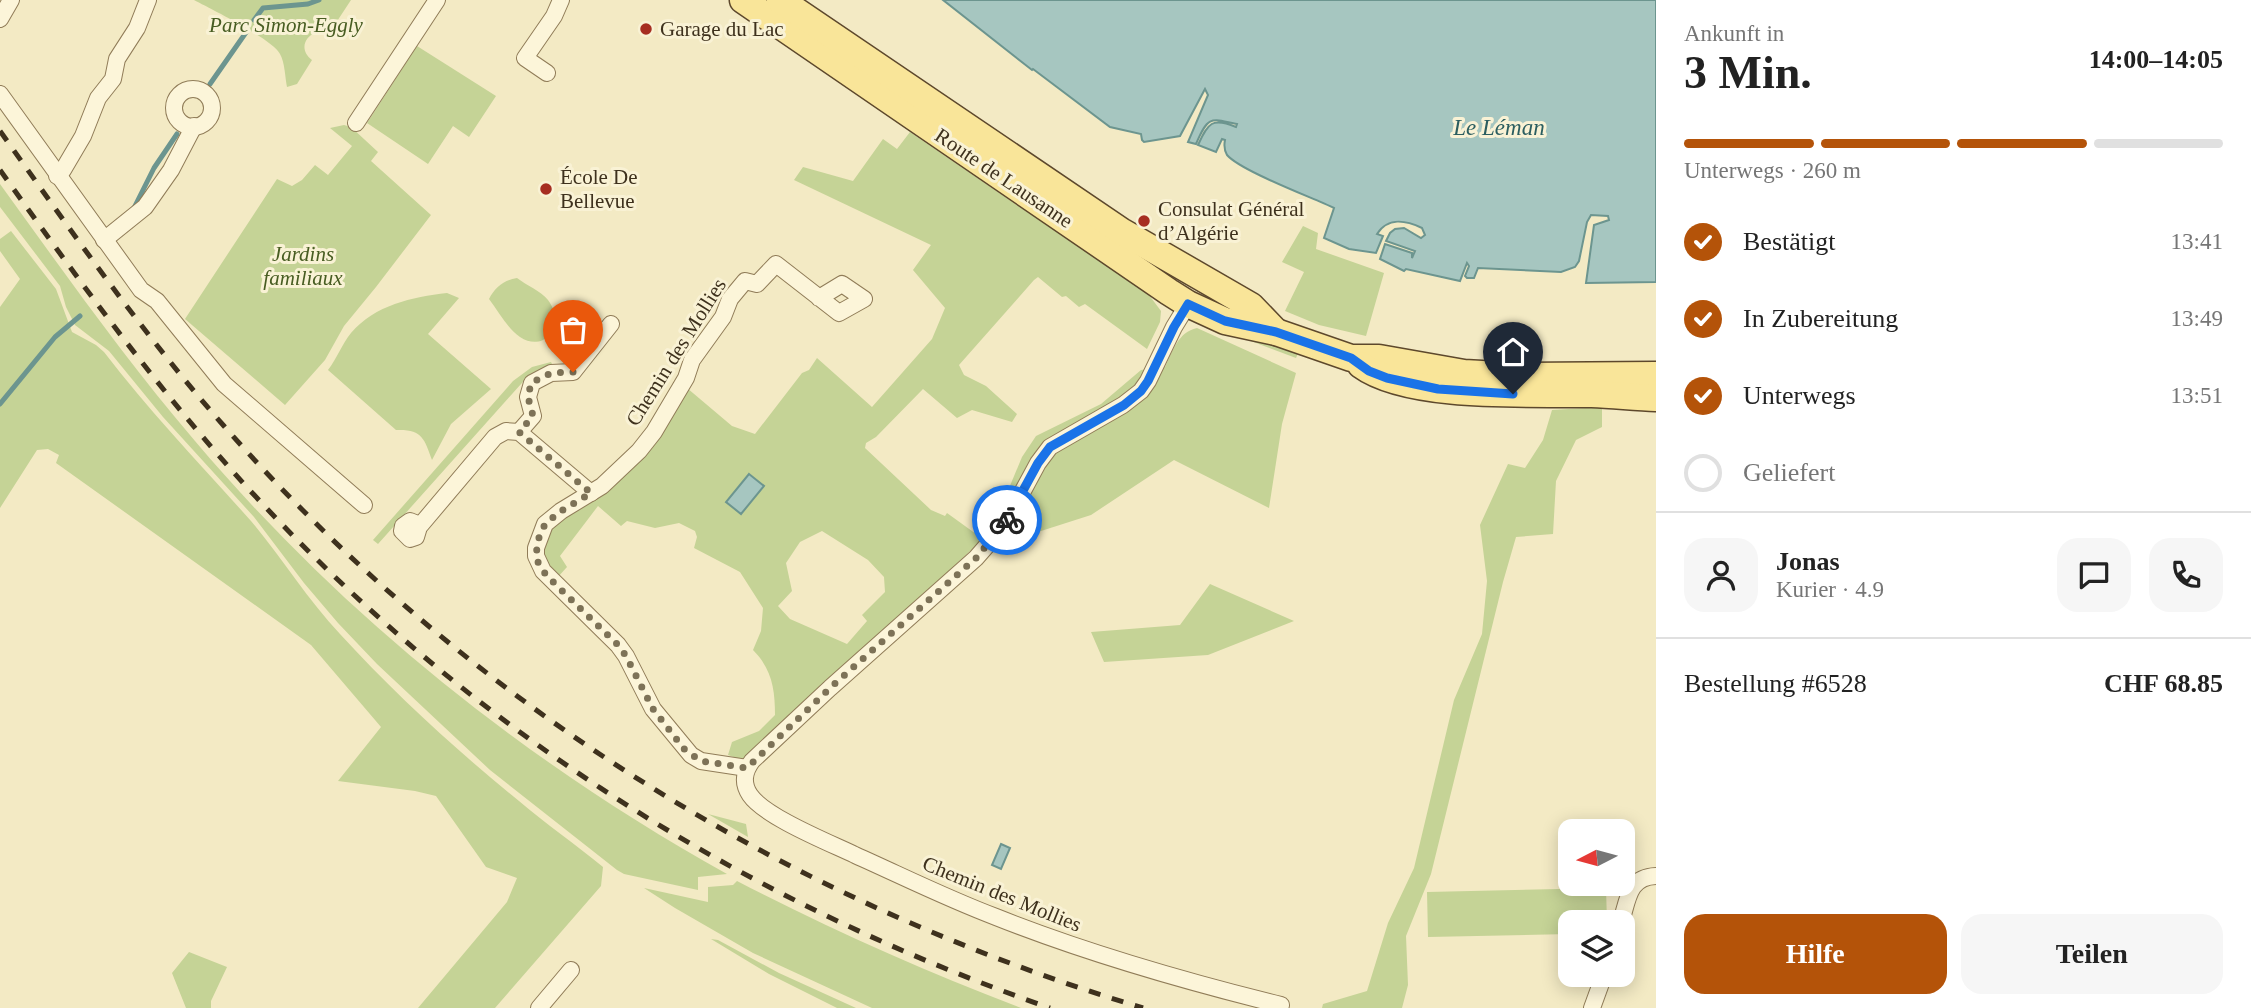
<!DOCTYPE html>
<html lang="de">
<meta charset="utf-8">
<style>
body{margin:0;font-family:"Times New Roman",serif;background:#f6f6f6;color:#222;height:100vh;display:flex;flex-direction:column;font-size:26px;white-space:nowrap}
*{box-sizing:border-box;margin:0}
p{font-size:23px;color:#767676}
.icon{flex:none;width:38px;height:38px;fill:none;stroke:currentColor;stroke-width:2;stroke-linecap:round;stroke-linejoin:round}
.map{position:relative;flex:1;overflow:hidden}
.details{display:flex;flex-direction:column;background:#fff;width:595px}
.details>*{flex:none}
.needle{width:46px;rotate:264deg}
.controls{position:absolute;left:1558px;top:819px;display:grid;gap:14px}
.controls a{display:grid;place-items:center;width:77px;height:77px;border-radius:14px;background:#fff;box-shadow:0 4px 18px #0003;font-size:35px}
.pin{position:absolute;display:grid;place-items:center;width:60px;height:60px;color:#fff;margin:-72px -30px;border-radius:50% 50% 50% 0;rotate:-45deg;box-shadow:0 0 7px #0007}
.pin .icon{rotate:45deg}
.courier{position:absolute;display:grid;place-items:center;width:70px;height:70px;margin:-35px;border:5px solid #1a73e8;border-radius:50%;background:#fff;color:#222;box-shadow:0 2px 9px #0007}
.headline em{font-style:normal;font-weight:800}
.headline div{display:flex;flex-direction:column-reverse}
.headline{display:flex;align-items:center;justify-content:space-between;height:119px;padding:0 28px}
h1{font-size:46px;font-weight:800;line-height:52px}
.bar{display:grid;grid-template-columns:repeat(4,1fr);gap:10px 7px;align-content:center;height:84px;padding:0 28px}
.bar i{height:9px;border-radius:5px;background:#e0e0e0}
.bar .active{background:#b45309}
.bar p{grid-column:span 4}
.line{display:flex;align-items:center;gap:18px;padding:0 28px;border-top:2px solid #e0e0e0}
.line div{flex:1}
.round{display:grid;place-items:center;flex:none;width:74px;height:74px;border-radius:21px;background:#f6f6f6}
ol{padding:0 28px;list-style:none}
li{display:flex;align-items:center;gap:21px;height:77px}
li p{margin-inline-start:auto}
li .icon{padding:7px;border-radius:50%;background:#b45309;color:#fff;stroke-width:4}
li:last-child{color:#767676}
li i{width:38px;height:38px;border:4px solid #e0e0e0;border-radius:50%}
.cta{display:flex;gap:14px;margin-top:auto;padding:14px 28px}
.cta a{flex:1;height:80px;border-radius:21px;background:#b45309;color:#fff;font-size:28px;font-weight:800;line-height:80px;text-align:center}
.cta a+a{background:#f6f6f6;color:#222}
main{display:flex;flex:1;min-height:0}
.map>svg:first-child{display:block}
</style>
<main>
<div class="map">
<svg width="1656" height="1008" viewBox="0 0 1656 1008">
<rect width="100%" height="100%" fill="#f3eac4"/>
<g fill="#c5d396" fill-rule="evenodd">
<path d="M 194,0 L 351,0 L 328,35 L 316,32 C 303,38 300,51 312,60 L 297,84 L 287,87 C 285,77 285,63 280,54 C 272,39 211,9 194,0 Z"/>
<polygon points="417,46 496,96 469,137 453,126 428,164 367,123"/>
<polygon points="344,125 351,127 378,152 371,161 431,215 376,287 344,326 325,360 285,405 185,319 277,179 292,186 302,180 315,165 328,175 352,146 330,128"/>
<path d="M 910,132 L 1149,295 L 1161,311 L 1160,322 L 1147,349 L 1085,304 L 1079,307 L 1066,296 L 1062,297 L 1038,277 L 1034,280 L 959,365 L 964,375 L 986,386 L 1017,414 L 1012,422 L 972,410 L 957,418 L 923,389 L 876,437 L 866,443 L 865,448 L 931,510 L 945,516 L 947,513 L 983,539 L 745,761 L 728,755 L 732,742 L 759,731 L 775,715 C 775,690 772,669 753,650 L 761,631 L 763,608 L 740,572 L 694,548 L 697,537 L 695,531 L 679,523 L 655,528 L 627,521 L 621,526 L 598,506 L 560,556 L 567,567 L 557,578 L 550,571 L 543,552 L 552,525 L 610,487 L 687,388 L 732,426 L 755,434 L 802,373 L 809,370 L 817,358 L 872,407 L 932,339 L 945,308 L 913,270 L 931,245 L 794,180 L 803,167 L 853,181 L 883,139 L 897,149 ZM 822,531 L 868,560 L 884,577 L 885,592 L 862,615 L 867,621 L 847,644 L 790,619 L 778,606 L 792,591 L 786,563 L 800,542 Z"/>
<path d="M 0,184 C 63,271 125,359 195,441 C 344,617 526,762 727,874 L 698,877 L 698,890 L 624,874 L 617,870 L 490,770 L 377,664 L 338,623 L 304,583 L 254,517 L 163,417 L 109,351 L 75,325 L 66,307 L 60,286 L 0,207 Z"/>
<polygon points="1303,226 1318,233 1316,249 1384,273 1366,336 1319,325 1285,311 1304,272 1282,262"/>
<path d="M 11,231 L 56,289 L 72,332 L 96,345 L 104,352 C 150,412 201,465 251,521 C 282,558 307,599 340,634 C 395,694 456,750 519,801 C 546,824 575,844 603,867 L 601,886 L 495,1008 L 418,1008 L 507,902 L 517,878 L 486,867 L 436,796 L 415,791 L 338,781 L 381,727 L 311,645 L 56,463 L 59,455 L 48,449 L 37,450 L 0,508 L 0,307 L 20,279 L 0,251 L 0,239 Z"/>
<path d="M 517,278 C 526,285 541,291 548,300 C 567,326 544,353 520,337 C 507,328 499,312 489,299 C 495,287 504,280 517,278 Z"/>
<path d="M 447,293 L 459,298 L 428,334 L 491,389 L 451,424 L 432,460 C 424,438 422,429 396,430 L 328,370 C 337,358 342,344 351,333 C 375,305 412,297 447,293 Z"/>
<path d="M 1197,328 L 1296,373 L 1282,424 L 1269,508 L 1174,460 L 1091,515 L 1007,542 L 1007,493 L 1022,457 L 1036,436 L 1101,404 L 1141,370 L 1165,367 C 1173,351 1178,332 1197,328 Z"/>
<polygon points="1230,328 1299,351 1296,358 1243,338"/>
<polygon points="551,362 552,364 530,374 378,544 373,540 513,381 532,367"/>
<polygon points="1602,407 1602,427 1576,440 1556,481 1553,534 1516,537 1503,582 1431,874 1406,936 1408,985 1402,1008 1322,1008 1323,1004 1367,991 1388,923 1414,868 1454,700 1482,634 1487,581 1480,525 1508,464 1525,468 1543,440 1552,410"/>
<polygon points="1210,584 1294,621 1208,655 1104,662 1091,632 1180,625"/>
<polygon points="708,814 746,824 748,837"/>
<path d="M 737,881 C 829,929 924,971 1021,1008 L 872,1008 L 753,953 L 675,908 L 644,888 L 708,902 L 708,887 L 733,885 Z"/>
<polygon points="1606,888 1607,922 1570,922 1570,934 1428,937 1427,892"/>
<polygon points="711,939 718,940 779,973 856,1008 837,1008 769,974"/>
<polygon points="189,952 227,967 211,1001 211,1008 186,1008 172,973"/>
</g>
<g fill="#a6c6c0" stroke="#6c958f" stroke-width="2">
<path d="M 943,0 L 1656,0 L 1656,282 L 1586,283 L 1594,225 L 1609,220 L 1608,216 L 1591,215 L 1587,222 L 1579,261 L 1575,267 L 1561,272 L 1478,268 L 1474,278 L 1467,278 L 1465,276 L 1469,266 L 1467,263 L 1460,281 L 1406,269 L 1404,271 L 1380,259 L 1385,244 L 1412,253 L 1412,258 L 1415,251 L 1386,241 L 1390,233 L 1395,229 L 1404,228 L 1421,238 L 1425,235 L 1422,228 C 1405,220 1388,217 1377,234 L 1383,236 L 1376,253 L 1349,249 L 1324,238 L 1334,208 C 1311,197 1241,171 1227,155 C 1224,150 1224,145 1225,140 L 1222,139 L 1216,152 L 1198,145 C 1208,123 1212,117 1236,127 L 1237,124 C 1210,118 1208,116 1196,144 L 1188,142 L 1208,95 L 1205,89 L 1180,136 L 1144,142 L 1142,140 L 1141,134 L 1110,127 L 1033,69 L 1032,70 Z"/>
<polygon points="749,474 764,486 741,514 726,502"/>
<polygon points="1001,844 1010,848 1001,869 992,865"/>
</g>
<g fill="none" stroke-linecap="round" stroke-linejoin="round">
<g stroke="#6c958f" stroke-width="5">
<polyline points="254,20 263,8 308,4 319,0"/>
<polyline points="210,84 247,31"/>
<polyline points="134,208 154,168 177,134"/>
<polyline points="0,404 55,337 80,316"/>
</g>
<g stroke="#907c58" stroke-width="18">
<g id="street">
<polyline points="0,19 11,0"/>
<polyline points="547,73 525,58 554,16 561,0"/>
<circle cx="193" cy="108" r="19"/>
<polyline points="0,94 141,290 157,301 224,384 364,505"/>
<polyline points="356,123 437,0"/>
<polyline points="57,176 63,170 83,136 98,98 113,79 117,59 137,28 148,0"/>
<polyline points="104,240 145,207 171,170 194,126"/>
<path d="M 1188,304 L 1174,327 L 1148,381 L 1141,391 L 1123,405 L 1050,447 L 1038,463 L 1004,526 L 976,558 L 830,688 L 752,761 C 744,772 742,783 750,795 C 765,817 830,843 855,855 C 902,876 948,899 996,917 C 1089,954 1184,981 1281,1005"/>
<polyline points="519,432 533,416 528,397 532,383 551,373 573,372 611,324"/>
<polyline points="419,527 415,523 410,521 403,526 402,531 410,539 416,537 419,527 495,437 506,431 519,432 591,493"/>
<polyline points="747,768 701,761 691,755 653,709 626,656 618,645 543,571 536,556 536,548 545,524 561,511 602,486 639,451 654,432 686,378 692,360 723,317 730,299 745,281 757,284 776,264 839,313 864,299 842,284 819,298"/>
<path d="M 1621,922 C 1628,900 1628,877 1656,876"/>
<polyline points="539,1008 571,970"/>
<polyline points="1592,1008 1604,975"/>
</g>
</g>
<g stroke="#5d482c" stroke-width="29">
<g id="primary">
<polyline points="743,0 1169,292 1188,304 1225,321 1276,332 1351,358 1379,358 1464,373 1518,376 1656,375"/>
<polyline points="780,0 1121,231 1251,306 1276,332"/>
<path d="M 1361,365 C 1409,400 1532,393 1592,394 C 1613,395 1635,397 1656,398"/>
</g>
</g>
<use href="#street" stroke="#fcf5d9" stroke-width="16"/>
<use href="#primary" stroke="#f9e599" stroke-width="26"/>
<g stroke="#3e311d" stroke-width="5" stroke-dasharray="12 12" stroke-linecap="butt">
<path d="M 0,131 C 72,232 142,333 224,426 C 470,706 788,901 1143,1008"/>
<path d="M 0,170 C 77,278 155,386 245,485 C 467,728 740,900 1050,1008"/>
</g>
</g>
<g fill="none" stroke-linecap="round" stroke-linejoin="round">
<polyline stroke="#7d7257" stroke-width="7" stroke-dasharray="0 12.6" points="573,372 551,373 531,383 528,397 533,416 519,432 591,493 561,511 545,524 538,540 536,556 539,565 547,576 618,645 626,656 653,709 685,750 701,761 747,768 830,688 976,558 1007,520"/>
<polyline stroke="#1a73e8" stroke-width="9" points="1007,520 1038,463 1050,447 1124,405 1141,391 1148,381 1174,327 1188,304 1225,321 1276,332 1351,358 1369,371 1387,378 1438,389 1513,394"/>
</g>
<g fill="#a62e21" stroke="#f9f2d5" stroke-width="2.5">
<circle cx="646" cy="29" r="7"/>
<circle cx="546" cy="189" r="7"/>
<circle cx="1144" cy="221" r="7"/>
</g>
<g text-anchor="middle" stroke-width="6" stroke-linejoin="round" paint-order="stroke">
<g font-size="21" font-style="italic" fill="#485d22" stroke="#f9f2d5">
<text x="286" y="32">Parc Simon-Eggly</text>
<text x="303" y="261">Jardins<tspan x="303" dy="24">familiaux</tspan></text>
</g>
<g font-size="21" fill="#3e311d" stroke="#f9f2d5" text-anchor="start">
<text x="660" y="36">Garage du Lac</text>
<text x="560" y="184">École De<tspan x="560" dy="24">Bellevue</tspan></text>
<text x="1158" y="216">Consulat Général<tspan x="1158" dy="24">d’Algérie</tspan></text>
</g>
<g font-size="21" fill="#3e311d" stroke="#f9f2d5">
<text transform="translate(1004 178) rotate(34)" y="7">Route de Lausanne</text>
<text transform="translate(676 352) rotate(-58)" y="7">Chemin des Mollies</text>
<text transform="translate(1002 894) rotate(22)" y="7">Chemin des Mollies</text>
</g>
<g font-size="23" font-style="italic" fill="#2b5e60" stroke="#f9f2d5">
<text x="1499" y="135">Le Léman</text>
</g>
</g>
</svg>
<div class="controls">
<a><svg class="needle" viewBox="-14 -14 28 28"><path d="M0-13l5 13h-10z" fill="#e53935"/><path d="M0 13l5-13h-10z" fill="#767676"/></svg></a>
<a><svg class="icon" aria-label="layers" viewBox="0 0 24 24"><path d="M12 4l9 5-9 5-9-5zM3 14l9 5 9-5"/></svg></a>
</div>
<div class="pin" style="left:573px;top:372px;background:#ea580c"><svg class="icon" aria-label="bag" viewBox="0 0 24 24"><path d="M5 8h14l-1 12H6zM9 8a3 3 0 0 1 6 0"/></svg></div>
<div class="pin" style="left:1513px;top:394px;background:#1f2937"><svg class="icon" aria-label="home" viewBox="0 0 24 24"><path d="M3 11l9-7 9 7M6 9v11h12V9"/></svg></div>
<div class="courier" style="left:1007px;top:520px"><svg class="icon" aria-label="bike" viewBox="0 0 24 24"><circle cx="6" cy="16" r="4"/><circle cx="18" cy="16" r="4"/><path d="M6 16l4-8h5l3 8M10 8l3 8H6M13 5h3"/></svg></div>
</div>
<section class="details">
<div class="headline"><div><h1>3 Min.</h1><p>Ankunft in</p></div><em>14:00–14:05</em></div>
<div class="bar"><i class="active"></i><i class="active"></i><i class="active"></i><i></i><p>Unterwegs · 260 m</p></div>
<ol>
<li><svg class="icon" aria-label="check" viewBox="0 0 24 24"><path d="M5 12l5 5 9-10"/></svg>Bestätigt<p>13:41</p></li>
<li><svg class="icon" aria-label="check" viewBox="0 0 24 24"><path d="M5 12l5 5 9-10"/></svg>In Zubereitung<p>13:49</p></li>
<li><svg class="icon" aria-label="check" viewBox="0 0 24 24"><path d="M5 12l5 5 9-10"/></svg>Unterwegs<p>13:51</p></li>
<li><i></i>Geliefert</li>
</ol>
<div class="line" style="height:126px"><a class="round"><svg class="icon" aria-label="person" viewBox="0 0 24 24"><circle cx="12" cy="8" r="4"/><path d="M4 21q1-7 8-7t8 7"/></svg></a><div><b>Jonas</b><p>Kurier · 4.9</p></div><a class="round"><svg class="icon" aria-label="chat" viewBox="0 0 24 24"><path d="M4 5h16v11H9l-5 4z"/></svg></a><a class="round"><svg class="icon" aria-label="phone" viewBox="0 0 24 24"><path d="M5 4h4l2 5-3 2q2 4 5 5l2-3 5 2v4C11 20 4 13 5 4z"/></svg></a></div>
<div class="line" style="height:91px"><div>Bestellung #6528</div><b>CHF 68.85</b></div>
<div class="cta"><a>Hilfe</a><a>Teilen</a></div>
</section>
</main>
